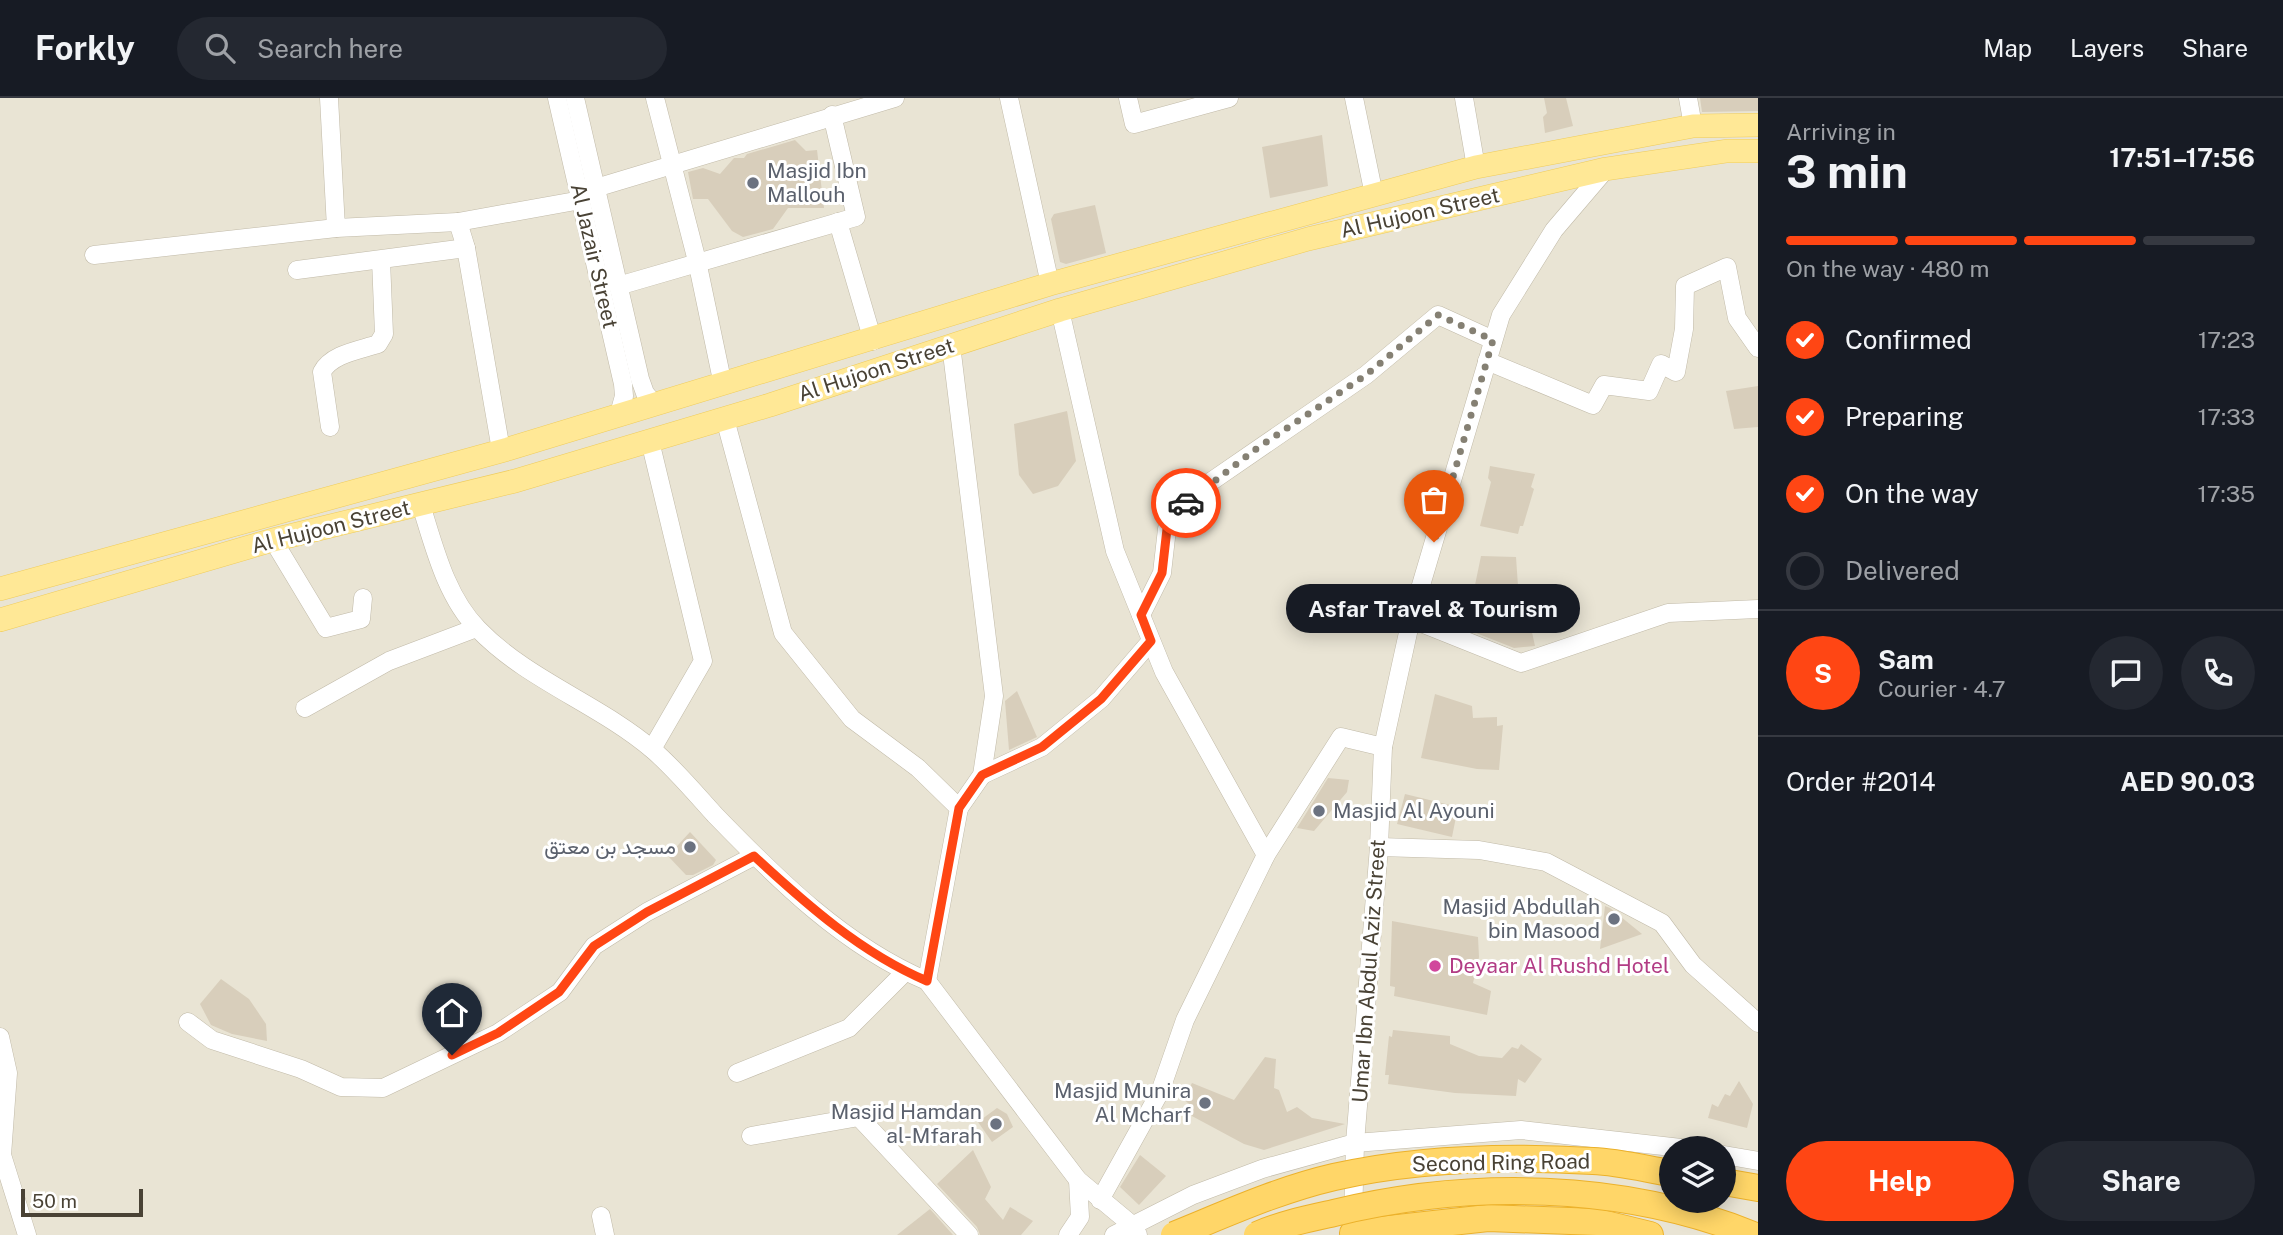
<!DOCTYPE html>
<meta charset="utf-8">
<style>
body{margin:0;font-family:"Public Sans",Vazirmatn,sans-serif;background:#242831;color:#f1f3f6;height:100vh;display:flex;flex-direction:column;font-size:26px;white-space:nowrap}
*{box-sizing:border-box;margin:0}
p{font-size:23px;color:#9ea1a6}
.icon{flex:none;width:38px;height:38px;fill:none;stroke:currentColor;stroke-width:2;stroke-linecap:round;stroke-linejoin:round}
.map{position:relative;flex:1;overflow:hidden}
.side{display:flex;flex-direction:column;background:#171b24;width:525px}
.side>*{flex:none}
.buttons{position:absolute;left:1659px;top:1038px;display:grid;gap:14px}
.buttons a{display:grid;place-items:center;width:77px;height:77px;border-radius:50%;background:#171b24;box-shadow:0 4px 18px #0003;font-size:35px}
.scale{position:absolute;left:21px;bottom:18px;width:122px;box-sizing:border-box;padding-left:7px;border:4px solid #494235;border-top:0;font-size:19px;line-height:24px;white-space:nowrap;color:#494235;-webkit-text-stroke:5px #fff;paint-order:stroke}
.pin{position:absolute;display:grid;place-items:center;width:60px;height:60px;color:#fff;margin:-72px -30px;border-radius:50% 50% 50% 0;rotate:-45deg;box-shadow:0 0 7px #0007}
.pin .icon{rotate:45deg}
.courier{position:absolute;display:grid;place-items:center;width:70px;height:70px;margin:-35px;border:5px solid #ff4614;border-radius:50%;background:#fff;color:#222;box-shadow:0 2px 9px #0007}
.bubble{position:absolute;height:49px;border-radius:24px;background:#171b24;box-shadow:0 4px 18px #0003;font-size:23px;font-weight:700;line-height:49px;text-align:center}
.summary em{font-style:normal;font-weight:700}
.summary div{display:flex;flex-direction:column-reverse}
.summary{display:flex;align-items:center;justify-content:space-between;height:119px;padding:0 28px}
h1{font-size:46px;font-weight:700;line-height:52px}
.bar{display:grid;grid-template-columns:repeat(4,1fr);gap:10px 7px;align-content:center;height:84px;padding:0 28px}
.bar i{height:9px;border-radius:5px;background:#363941}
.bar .on{background:#ff4614}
.bar p{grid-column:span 4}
.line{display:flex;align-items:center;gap:18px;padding:0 28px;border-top:2px solid #363941}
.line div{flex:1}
.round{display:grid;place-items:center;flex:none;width:74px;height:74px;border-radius:37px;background:#242831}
ol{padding:0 28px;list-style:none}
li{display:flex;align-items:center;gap:21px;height:77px}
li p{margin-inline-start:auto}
li .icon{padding:7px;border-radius:50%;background:#ff4614;color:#fff;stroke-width:4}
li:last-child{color:#9ea1a6}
li i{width:38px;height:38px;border:4px solid #363941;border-radius:50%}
.cta{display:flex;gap:14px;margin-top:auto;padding:14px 28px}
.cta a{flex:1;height:80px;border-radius:42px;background:#ff4614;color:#fff;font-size:28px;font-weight:700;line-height:80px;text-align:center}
.cta a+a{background:#242831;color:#f1f3f6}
header{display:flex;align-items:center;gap:42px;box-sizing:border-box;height:98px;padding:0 35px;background:#171b24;border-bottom:2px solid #363941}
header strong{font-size:33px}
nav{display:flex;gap:38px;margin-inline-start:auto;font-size:24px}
.search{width:490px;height:63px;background:#242831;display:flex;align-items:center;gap:18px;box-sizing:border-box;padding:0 24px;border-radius:38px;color:#9ea1a6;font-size:26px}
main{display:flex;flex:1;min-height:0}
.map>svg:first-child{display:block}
</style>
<header>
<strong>Forkly</strong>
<div class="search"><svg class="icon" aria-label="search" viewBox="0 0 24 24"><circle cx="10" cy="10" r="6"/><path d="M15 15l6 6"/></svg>Search here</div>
<nav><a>Map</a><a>Layers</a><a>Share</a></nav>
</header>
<main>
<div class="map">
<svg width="1758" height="1137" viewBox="0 0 1758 1137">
<rect width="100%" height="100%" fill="#f5f2e7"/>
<path fill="#e9e4d4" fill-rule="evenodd" d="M 0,0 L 1758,0 L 1758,1137 L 0,1137 ZM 1671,1050 L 1724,1050 L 1724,1102 L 1671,1102 Z"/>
<g fill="#d8cebb">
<polygon points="1544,0 1566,0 1573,28 1545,35 1543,19 1547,15"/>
<polygon points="1700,0 1758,0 1758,13 1702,14"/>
<polygon points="1322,37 1328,88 1270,100 1262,49"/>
<polygon points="795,42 806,53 817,52 824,110 788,110 773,131 743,139 732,133 708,101 693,101 688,74 703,70 720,76 734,60 744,60 747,56"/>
<polygon points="1095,107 1106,155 1066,166 1060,164 1051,121 1054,116"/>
<polygon points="1758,288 1758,329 1734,331 1726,293"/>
<polygon points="1067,313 1076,363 1058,388 1033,396 1019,377 1014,326"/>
<polygon points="1490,368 1535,376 1531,389 1534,391 1523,428 1520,428 1518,436 1480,428 1491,384 1488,380"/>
<polygon points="1481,458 1516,459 1518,488 1526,488 1528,516 1535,548 1514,550 1461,529 1467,487 1475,487"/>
<polygon points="1017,593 1037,639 1009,652 1005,603"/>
<polygon points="1435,596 1472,608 1473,620 1497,619 1497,628 1503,627 1499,672 1477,671 1421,660"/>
<polygon points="1328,680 1349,682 1347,694 1314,733 1297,730"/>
<polygon points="1405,696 1458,709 1452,739 1397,726"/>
<polygon points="690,734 716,762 713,767 693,777 686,777 668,758"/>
<polygon points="1605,808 1610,810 1642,836 1600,851"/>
<polygon points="1392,823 1478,839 1479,859 1473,885 1491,893 1487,917 1394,898 1395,889 1390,888"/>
<polygon points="221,881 249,901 266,926 267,943 232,936 211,927 200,906"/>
<polygon points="1393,932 1450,938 1450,946 1479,958 1502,960 1512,949 1518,951 1521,946 1542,961 1525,985 1518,981 1516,998 1455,995 1388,986 1389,977 1385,977 1389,938 1392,939"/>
<polygon points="1265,959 1276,961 1274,990 1279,992 1287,1014 1297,1009 1312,1020 1345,1026 1264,1052 1244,1046 1190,1017 1193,1009 1183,1001 1192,985 1234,1002"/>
<polygon points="1739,983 1753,1006 1747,1030 1708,1020 1712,1006 1718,1009 1725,996 1730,998"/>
<polygon points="997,1010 1007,1016 1013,1029 992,1044 978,1024"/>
<polygon points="973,1052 991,1089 985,1101 1003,1122 1010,1109 1033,1123 1021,1137 980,1137 977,1129 937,1086"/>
<polygon points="1140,1057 1166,1078 1139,1107 1120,1089"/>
<polygon points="930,1111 953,1137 897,1137"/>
</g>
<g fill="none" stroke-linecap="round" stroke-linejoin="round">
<g stroke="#c1baa8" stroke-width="19">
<g id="minor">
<polyline points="329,0 336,130"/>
<polyline points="557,0 623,286 624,298 619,316"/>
<polyline points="575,0 640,281 645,295 654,306"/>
<polyline points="655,0 697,163 723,287"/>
<polyline points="1009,0 1050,186"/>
<polyline points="1128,0 1134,26 1229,0"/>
<polyline points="1354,0 1374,97"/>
<polyline points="1464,0 1476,69"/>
<polyline points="1688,0 1693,28"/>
<polyline points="579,95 895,0"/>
<polyline points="458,124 466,150 501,352"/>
<polyline points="838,124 873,243"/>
<polyline points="94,157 336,130 458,124 581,102"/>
<polyline points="297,172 466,150"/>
<polyline points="618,188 856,119 832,17"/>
<polyline points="1060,212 1115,453 1164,574 1266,757"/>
<polyline points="951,247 994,598 982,677 959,710"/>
<polyline points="1487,263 1593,307 1604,287 1649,293 1661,266 1676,274 1684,231 1685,188 1727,169 1737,220 1758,250"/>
<polyline points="725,321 783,535 852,621 918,670 959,710 927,883"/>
<path d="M 330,329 L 322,274 C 331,256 360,252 378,246 L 384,236 L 381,162"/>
<polyline points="650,343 703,563 652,651"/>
<path d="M 421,407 C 434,448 446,499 478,531 C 527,582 599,606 653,652 C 675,671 695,695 715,717 C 777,781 844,848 927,883 L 1078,1082 L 1132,1127 L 1138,1137"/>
<polyline points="273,442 326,530 361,521 363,500"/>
<polyline points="1141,517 1162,475 1167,431 1190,398 1366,277 1438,217 1493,242"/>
<polyline points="1411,521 1521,565 1668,515 1758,511"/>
<polyline points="305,610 389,563 476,530"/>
<polyline points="982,677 1042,649 1101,601 1151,543"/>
<polyline points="1379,749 1479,752 1546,764 1662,825 1693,867 1758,925"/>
<polyline points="188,924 212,942 301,971 341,989 383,990 498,935 560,894 594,848 647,814 754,758"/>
<polyline points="0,939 8,975 2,1057 27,1137"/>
<polyline points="737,975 849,930 905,874"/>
<polyline points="751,1038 859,1019 969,1137"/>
<polyline points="1724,1057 1758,1063"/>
<polyline points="1100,1102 1160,994 1185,922 1266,757 1341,639 1383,649"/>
<polyline points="601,1118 605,1137"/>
<polyline points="1353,1122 1355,1045 1379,749 1383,649 1411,521 1501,217 1554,132 1606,71"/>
<polyline points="1068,1137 1080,1119 1078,1082"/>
<polyline points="1114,1137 1193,1097 1262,1071 1355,1045 1521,1032 1681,1050"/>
</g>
</g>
<g stroke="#efcc5b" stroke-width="24">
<g id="major">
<polyline points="0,491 508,351 1050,186 1476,69 1693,28 1758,27"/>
<polyline points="0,522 273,442 515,383 770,307 1060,212 1308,141 1606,71 1727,53 1758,53"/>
</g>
</g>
<g stroke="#ecb12a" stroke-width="28">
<g id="highway">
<polyline points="1724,1084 1758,1090"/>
<polyline points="1353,1135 1488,1120 1597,1124 1650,1137"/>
</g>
</g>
<use href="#minor" stroke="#fff" stroke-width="18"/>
<use href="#major" stroke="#ffe896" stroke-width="23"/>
<use href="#highway" stroke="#ffd668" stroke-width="26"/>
<g stroke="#ecb12a" stroke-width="28" stroke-linecap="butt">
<g id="highway-bridge">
<path d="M 1174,1137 C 1226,1116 1278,1092 1334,1079 C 1418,1060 1507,1058 1593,1063 C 1619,1064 1646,1071 1671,1075"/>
<path d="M 1257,1137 C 1282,1126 1307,1121 1334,1115 C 1469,1082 1623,1084 1753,1137"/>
</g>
</g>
<use href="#highway-bridge" stroke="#ffd668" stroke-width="26"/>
</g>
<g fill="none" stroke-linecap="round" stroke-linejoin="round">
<polyline stroke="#858073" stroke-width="7" stroke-dasharray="0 12.6" points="1186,405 1256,351 1366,277 1438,217 1493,242 1434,444"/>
<path stroke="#ff4614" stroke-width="9" d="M 452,957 L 498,935 L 559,894 L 594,848 L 647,814 L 754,758 C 806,806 861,855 927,883 L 959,710 L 982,677 L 1042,649 L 1101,601 L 1151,543 L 1141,517 L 1162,475 L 1167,431 L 1186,405"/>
</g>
<g fill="#6b7280" stroke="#fff" stroke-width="2.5">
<circle cx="753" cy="85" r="7"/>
<circle cx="1319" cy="713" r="7"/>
<circle cx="690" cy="749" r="7"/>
<circle cx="1614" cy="821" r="7"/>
<circle cx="1205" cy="1005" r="7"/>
<circle cx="996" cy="1026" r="7"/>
</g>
<circle fill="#d1479c" stroke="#fff" stroke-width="2.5" cx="1435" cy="868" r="7"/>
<g text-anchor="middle" stroke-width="6" stroke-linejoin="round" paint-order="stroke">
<g font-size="21" fill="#5b616d" stroke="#fff" text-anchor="end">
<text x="767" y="80" text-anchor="start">Masjid Ibn<tspan x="767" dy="24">Mallouh</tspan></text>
<text x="1333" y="720" text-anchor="start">Masjid Al Ayouni</text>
<text x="676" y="756">مسجد بن معتق</text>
<text x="1600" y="816">Masjid Abdullah<tspan x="1600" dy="24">bin Masood</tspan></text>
<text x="1191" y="1000">Masjid Munira<tspan x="1191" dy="24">Al Mcharf</tspan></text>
<text x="982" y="1021">Masjid Hamdan<tspan x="982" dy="24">al-Mfarah</tspan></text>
</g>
<g font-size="21" fill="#494235" stroke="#fff">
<text transform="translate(1420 115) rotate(-13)" y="7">Al Hujoon Street</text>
<text transform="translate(594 158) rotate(77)" y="7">Al Jazair Street</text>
<text transform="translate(876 272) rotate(-18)" y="7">Al Hujoon Street</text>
<text transform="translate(331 429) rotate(-14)" y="7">Al Hujoon Street</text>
<text transform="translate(1369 873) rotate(-86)" y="7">Umar Ibn Abdul Aziz Street</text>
<text transform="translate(1501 1065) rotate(-1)" y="7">Second Ring Road</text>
</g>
<g font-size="21" fill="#b23c85" stroke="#fff" text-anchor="start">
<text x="1449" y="875">Deyaar Al Rushd Hotel</text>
</g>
</g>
</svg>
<div class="buttons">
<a><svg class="icon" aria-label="layers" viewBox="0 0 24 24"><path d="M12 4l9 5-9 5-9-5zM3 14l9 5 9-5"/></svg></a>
</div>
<div class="scale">50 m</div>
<div class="pin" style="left:1434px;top:444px;background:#ea580c"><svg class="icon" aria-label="bag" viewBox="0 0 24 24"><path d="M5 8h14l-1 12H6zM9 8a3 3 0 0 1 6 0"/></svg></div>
<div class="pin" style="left:452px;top:957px;background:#1f2937"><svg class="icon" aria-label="home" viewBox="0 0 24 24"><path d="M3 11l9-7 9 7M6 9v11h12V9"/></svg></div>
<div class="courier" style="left:1186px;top:405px"><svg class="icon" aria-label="car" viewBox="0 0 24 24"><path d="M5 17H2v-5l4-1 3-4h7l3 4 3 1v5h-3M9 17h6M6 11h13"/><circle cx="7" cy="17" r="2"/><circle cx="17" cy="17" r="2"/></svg></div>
<div class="bubble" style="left:1286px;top:486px;width:294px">Asfar Travel &amp; Tourism</div>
</div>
<section class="side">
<div class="summary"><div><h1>3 min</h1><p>Arriving in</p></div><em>17:51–17:56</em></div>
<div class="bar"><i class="on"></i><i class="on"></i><i class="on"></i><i></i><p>On the way · 480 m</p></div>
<ol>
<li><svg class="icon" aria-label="check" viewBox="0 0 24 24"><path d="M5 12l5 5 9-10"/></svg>Confirmed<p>17:23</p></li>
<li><svg class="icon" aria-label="check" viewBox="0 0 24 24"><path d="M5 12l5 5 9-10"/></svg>Preparing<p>17:33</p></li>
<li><svg class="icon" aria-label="check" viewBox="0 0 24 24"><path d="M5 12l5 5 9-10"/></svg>On the way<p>17:35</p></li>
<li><i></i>Delivered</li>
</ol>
<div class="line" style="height:126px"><b class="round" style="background:#ff4614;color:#fff">S</b><div><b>Sam</b><p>Courier · 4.7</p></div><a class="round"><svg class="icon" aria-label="chat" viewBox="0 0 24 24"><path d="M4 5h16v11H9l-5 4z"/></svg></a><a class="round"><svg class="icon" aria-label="phone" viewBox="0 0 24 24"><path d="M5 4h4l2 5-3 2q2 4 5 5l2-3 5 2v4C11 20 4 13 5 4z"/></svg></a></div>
<div class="line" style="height:91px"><div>Order #2014</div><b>AED 90.03</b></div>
<div class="cta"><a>Help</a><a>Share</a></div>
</section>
</main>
